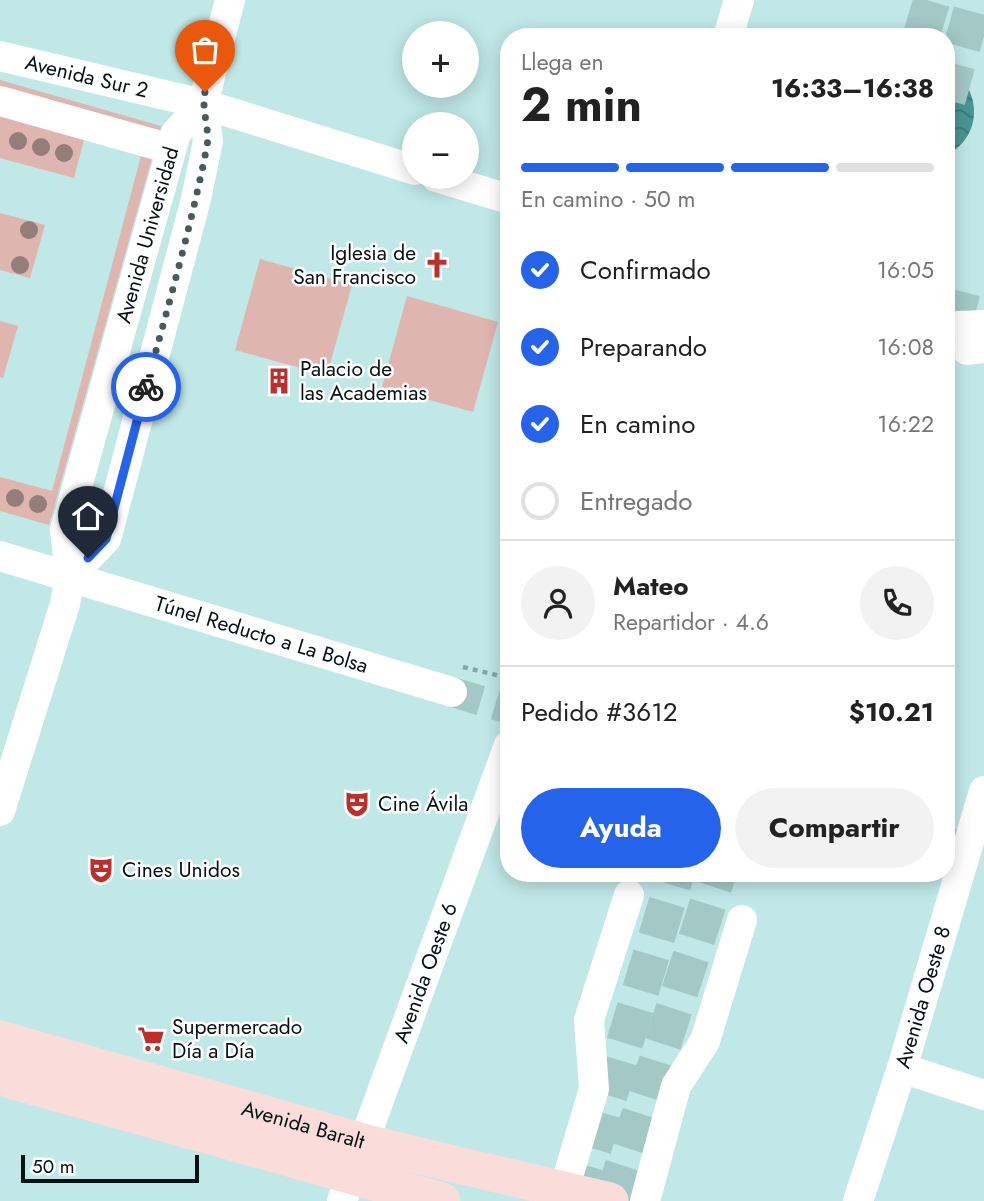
<!DOCTYPE html>
<html lang="es">
<meta charset="utf-8">
<style>
body{margin:0;font-family:Jost,sans-serif;background:#f2f2f2;color:#222;height:100vh;display:flex;flex-direction:column;font-size:26px;white-space:nowrap}
*{box-sizing:border-box;margin:0}
p{font-size:23px;color:#767676}
.icon{flex:none;width:38px;height:38px;fill:none;stroke:currentColor;stroke-width:2;stroke-linecap:round;stroke-linejoin:round}
.map{position:relative;flex:1;overflow:hidden}
.details{position:absolute;left:500px;top:28px;width:455px;height:854px;display:flex;flex-direction:column;background:#fff;border-radius:28px;box-shadow:0 4px 18px #0003}
.details>*{flex:none}
.fabs{position:absolute;left:402px;top:21px;display:grid;gap:14px}
.fabs a{display:grid;place-items:center;width:77px;height:77px;border-radius:50%;background:#fff;box-shadow:0 4px 18px #0003;font-size:35px}
.scale{position:absolute;left:21px;bottom:18px;width:178px;box-sizing:border-box;padding-left:7px;border:4px solid #031110;border-top:0;font-size:19px;line-height:24px;white-space:nowrap;color:#031110;-webkit-text-stroke:5px #fff;paint-order:stroke}
.pin{position:absolute;display:grid;place-items:center;width:60px;height:60px;color:#fff;margin:-72px -30px;border-radius:50% 50% 50% 0;rotate:-45deg;box-shadow:0 0 7px #0007}
.pin .icon{rotate:45deg}
.courier{position:absolute;display:grid;place-items:center;width:70px;height:70px;margin:-35px;border:5px solid #2563eb;border-radius:50%;background:#fff;color:#222;box-shadow:0 2px 9px #0007}
.headline em{font-style:normal;font-weight:700}
.headline div{display:flex;flex-direction:column-reverse}
.headline{display:flex;align-items:center;justify-content:space-between;height:119px;padding:0 21px}
h1{font-size:46px;font-weight:700;line-height:52px}
.bar{display:grid;grid-template-columns:repeat(4,1fr);gap:10px 7px;align-content:center;height:84px;padding:0 21px}
.bar i{height:9px;border-radius:5px;background:#e0e0e0}
.bar .on{background:#2563eb}
.bar p{grid-column:span 4}
.line{display:flex;align-items:center;gap:18px;padding:0 21px;border-top:2px solid #e0e0e0}
.line div{flex:1}
.round{display:grid;place-items:center;flex:none;width:74px;height:74px;border-radius:37px;background:#f2f2f2}
ol{padding:0 21px;list-style:none}
li{display:flex;align-items:center;gap:21px;height:77px}
li p{margin-inline-start:auto}
li .icon{padding:7px;border-radius:50%;background:#2563eb;color:#fff;stroke-width:4}
li:last-child{color:#767676}
li i{width:38px;height:38px;border:4px solid #e0e0e0;border-radius:50%}
.action{display:flex;gap:14px;margin-top:auto;padding:14px 21px}
.action a{flex:1;height:80px;border-radius:42px;background:#2563eb;color:#fff;font-size:28px;font-weight:700;line-height:80px;text-align:center}
.action a+a{background:#f2f2f2;color:#222}
.map>svg:first-child{display:block}
</style>
<div class="map">
<svg width="984" height="1201" viewBox="0 0 984 1201">
<defs>
<pattern id="water-waves" width="16" height="10" patternUnits="userSpaceOnUse" patternTransform="scale(1.75)"><rect width="16" height="10" fill="#499694"/><path d="M0 5q4-4 8 0t8 0" fill="none" stroke="#3b7977"/></pattern>
</defs>
<rect width="100%" height="100%" fill="#bfe8e6"/>
<g fill="#dfb5af">
<polygon points="0,80 161,126 49,525 0,511 0,477 52,491 142,152 85,136 74,178 0,158"/>
<polygon points="0,213 45,225 30,278 0,270"/>
<polygon points="260,259 352,285 327,375 235,350"/>
<polygon points="407,296 498,322 473,412 382,387"/>
<polygon points="0,321 18,326 3,378 0,377"/>
</g>
<path fill="url(#water-waves)" d="M 947,65 C 982,88 984,135 947,155 Z"/>
<g fill="none" stroke-linecap="round" stroke-linejoin="round">
<g stroke="#a3c8c6" stroke-width="30" stroke-dasharray="30 15" stroke-linecap="butt">
<polyline points="947,303 984,313"/>
<polyline points="452,692 509,709"/>
<polyline points="947,842 984,854"/>
</g>
<g stroke="#a3c8c6" stroke-width="37" stroke-dasharray="37 18" stroke-linecap="butt">
<polyline points="921,37 932,0"/>
<polyline points="947,100 975,0"/>
<polyline points="577,1201 676,873"/>
<polyline points="612,1201 718,873"/>
</g>
<polyline stroke="#86a7a5" stroke-width="4.5" stroke-dasharray="5 5" stroke-linecap="butt" points="463,667 509,678"/>
<g stroke="#fff" stroke-width="30">
<polyline points="728,37 739,0"/>
<path id="s1" d="M 0,56 L 203,104 L 415,170"/>
<polyline points="0,101 171,149"/>
<polyline points="436,177 509,199"/>
<polyline points="958,326 984,325"/>
<polyline points="967,350 984,348"/>
<path id="s2" d="M 0,556 L 452,692"/>
<polyline points="70,576 106,539 196,199 208,141 203,104 230,0"/>
<path id="s3" d="M 0,811 L 65,604 L 70,576 L 65,530 L 176,133 L 203,104"/>
<polyline points="902,1068 984,1095"/>
<polyline points="564,1190 594,1089 589,1020 629,895"/>
<path id="s4" d="M 342,1201 L 509,745"/>
<polyline points="645,1201 676,1086 705,1041 742,920"/>
<path id="s5" d="M 858,1201 L 902,1068 L 984,791"/>
</g>
<g stroke="#faddda" stroke-width="37">
<path id="s6" d="M 0,1039 L 374,1145 L 610,1201"/>
<polyline points="0,1077 442,1201"/>
</g>
</g>
<g fill="#947e7a">
<circle cx="18" cy="141" r="9"/>
<circle cx="41" cy="147" r="9"/>
<circle cx="64" cy="153" r="9"/>
<circle cx="29" cy="230" r="9"/>
<circle cx="20" cy="265" r="9"/>
<circle cx="15" cy="498" r="9"/>
<circle cx="38" cy="504" r="9"/>
</g>
<g fill="none" stroke-linecap="round" stroke-linejoin="round">
<path stroke="#455c5b" stroke-width="7" stroke-dasharray="0 12.6" d="M 146,387 C 168,307 191,227 207,146 C 210,128 201,110 205,92"/>
<polyline stroke="#2563eb" stroke-width="9" points="88,558 106,539 146,387"/>
</g>
<defs>
<g id="church-bare" transform="scale(2.1)"><path d="M-1.2-6h2.4v3.5h3.3v2.4h-3.3V6h-2.4V-.1h-3.3v-2.4h3.3Z" fill="#be2f2b" stroke="#fff" stroke-width="2.5" paint-order="stroke"/></g>
<g id="building-bare" transform="scale(2.1)"><path d="M-4-6H4V6H1V3H-1V6H-4ZM-2.5-4.3h1.7v1.8h-1.7ZM.8-4.3h1.7v1.8H.8ZM-2.5-1h1.7V.8h-1.7ZM.8-1h1.7V.8H.8Z" fill="#be2f2b" stroke="#fff" stroke-width="2.5" paint-order="stroke"/></g>
<g id="theatre-bare" transform="scale(2.1)"><path d="M-5-5.5Q0-4 5-5.5V0Q5 5 0 6Q-5 5-5 0ZM-3.3-2.5H-1v1.5H-3.3ZM1-2.5H3.3v1.5H1ZM-2.8 1Q0 5.5 2.8 1Z" fill="#be2f2b" stroke="#fff" stroke-width="2.5" paint-order="stroke"/></g>
<g id="supermarket-bare" transform="scale(2.1)"><path d="M-6-5.5h2.5l.6 2H6L4.5 2H-2.5L-4.4-4H-6ZM-1.5 3.2a1.3 1.3 0 1 0 .1 0ZM3 3.2a1.3 1.3 0 1 0 .1 0Z" fill="#be2f2b" stroke="#fff" stroke-width="2.5" paint-order="stroke"/></g>
</defs>
<g fill-rule="evenodd">
<use href="#church-bare" x="437" y="265"/>
<use href="#building-bare" x="279" y="381"/>
<use href="#theatre-bare" x="357" y="804"/>
<use href="#theatre-bare" x="101" y="870"/>
<use href="#supermarket-bare" x="151" y="1039"/>
</g>
<g text-anchor="middle" stroke-width="5" stroke-linejoin="round" paint-order="stroke">
<g font-size="21" fill="#031110" stroke="#fff">
<text dy="7" stroke="none"><textPath href="#s1" startOffset="89">Avenida Sur 2</textPath></text>
<text dy="7" stroke="none"><textPath href="#s3" startOffset="598">Avenida Universidad</textPath></text>
<text dy="7" stroke="none"><textPath href="#s2" startOffset="273">Túnel Reducto a La Bolsa</textPath></text>
<text dy="7" stroke="none"><textPath href="#s4" startOffset="243">Avenida Oeste 6</textPath></text>
<text dy="7" stroke="none"><textPath href="#s5" startOffset="214">Avenida Oeste 8</textPath></text>
<text dy="7" stroke="none"><textPath href="#s6" startOffset="315">Avenida Baralt</textPath></text>
</g>
<g font-size="21" fill="#031110" stroke="#fff" text-anchor="start">
<text x="416" y="260" text-anchor="end">Iglesia de<tspan x="416" dy="24">San Francisco</tspan></text>
<text x="300" y="376">Palacio de<tspan x="300" dy="24">las Academias</tspan></text>
<text x="378" y="811">Cine Ávila</text>
<text x="122" y="877">Cines Unidos</text>
<text x="172" y="1034">Supermercado<tspan x="172" dy="24">Día a Día</tspan></text>
</g>
</g>
</svg>
<div class="fabs">
<a>+</a>
<a>−</a>
</div>
<div class="scale">50 m</div>
<div class="pin" style="left:205px;top:92px;background:#ea580c"><svg class="icon" aria-label="bag" viewBox="0 0 24 24"><path d="M5 8h14l-1 12H6zM9 8a3 3 0 0 1 6 0"/></svg></div>
<div class="pin" style="left:88px;top:558px;background:#1f2937"><svg class="icon" aria-label="home" viewBox="0 0 24 24"><path d="M3 11l9-7 9 7M6 9v11h12V9"/></svg></div>
<div class="courier" style="left:146px;top:387px"><svg class="icon" aria-label="bike" viewBox="0 0 24 24"><circle cx="6" cy="16" r="4"/><circle cx="18" cy="16" r="4"/><path d="M6 16l4-8h5l3 8M10 8l3 8H6M13 5h3"/></svg></div>
<section class="details">
<div class="headline"><div><h1>2 min</h1><p>Llega en</p></div><em>16:33–16:38</em></div>
<div class="bar"><i class="on"></i><i class="on"></i><i class="on"></i><i></i><p>En camino · 50 m</p></div>
<ol>
<li><svg class="icon" aria-label="check" viewBox="0 0 24 24"><path d="M5 12l5 5 9-10"/></svg>Confirmado<p>16:05</p></li>
<li><svg class="icon" aria-label="check" viewBox="0 0 24 24"><path d="M5 12l5 5 9-10"/></svg>Preparando<p>16:08</p></li>
<li><svg class="icon" aria-label="check" viewBox="0 0 24 24"><path d="M5 12l5 5 9-10"/></svg>En camino<p>16:22</p></li>
<li><i></i>Entregado</li>
</ol>
<div class="line" style="height:126px"><a class="round"><svg class="icon" aria-label="person" viewBox="0 0 24 24"><circle cx="12" cy="8" r="4"/><path d="M4 21q1-7 8-7t8 7"/></svg></a><div><b>Mateo</b><p>Repartidor · 4.6</p></div><a class="round"><svg class="icon" aria-label="phone" viewBox="0 0 24 24"><path d="M5 4h4l2 5-3 2q2 4 5 5l2-3 5 2v4C11 20 4 13 5 4z"/></svg></a></div>
<div class="line" style="height:91px"><div>Pedido #3612</div><b>$10.21</b></div>
<div class="action"><a>Ayuda</a><a>Compartir</a></div>
</section>
</div>
